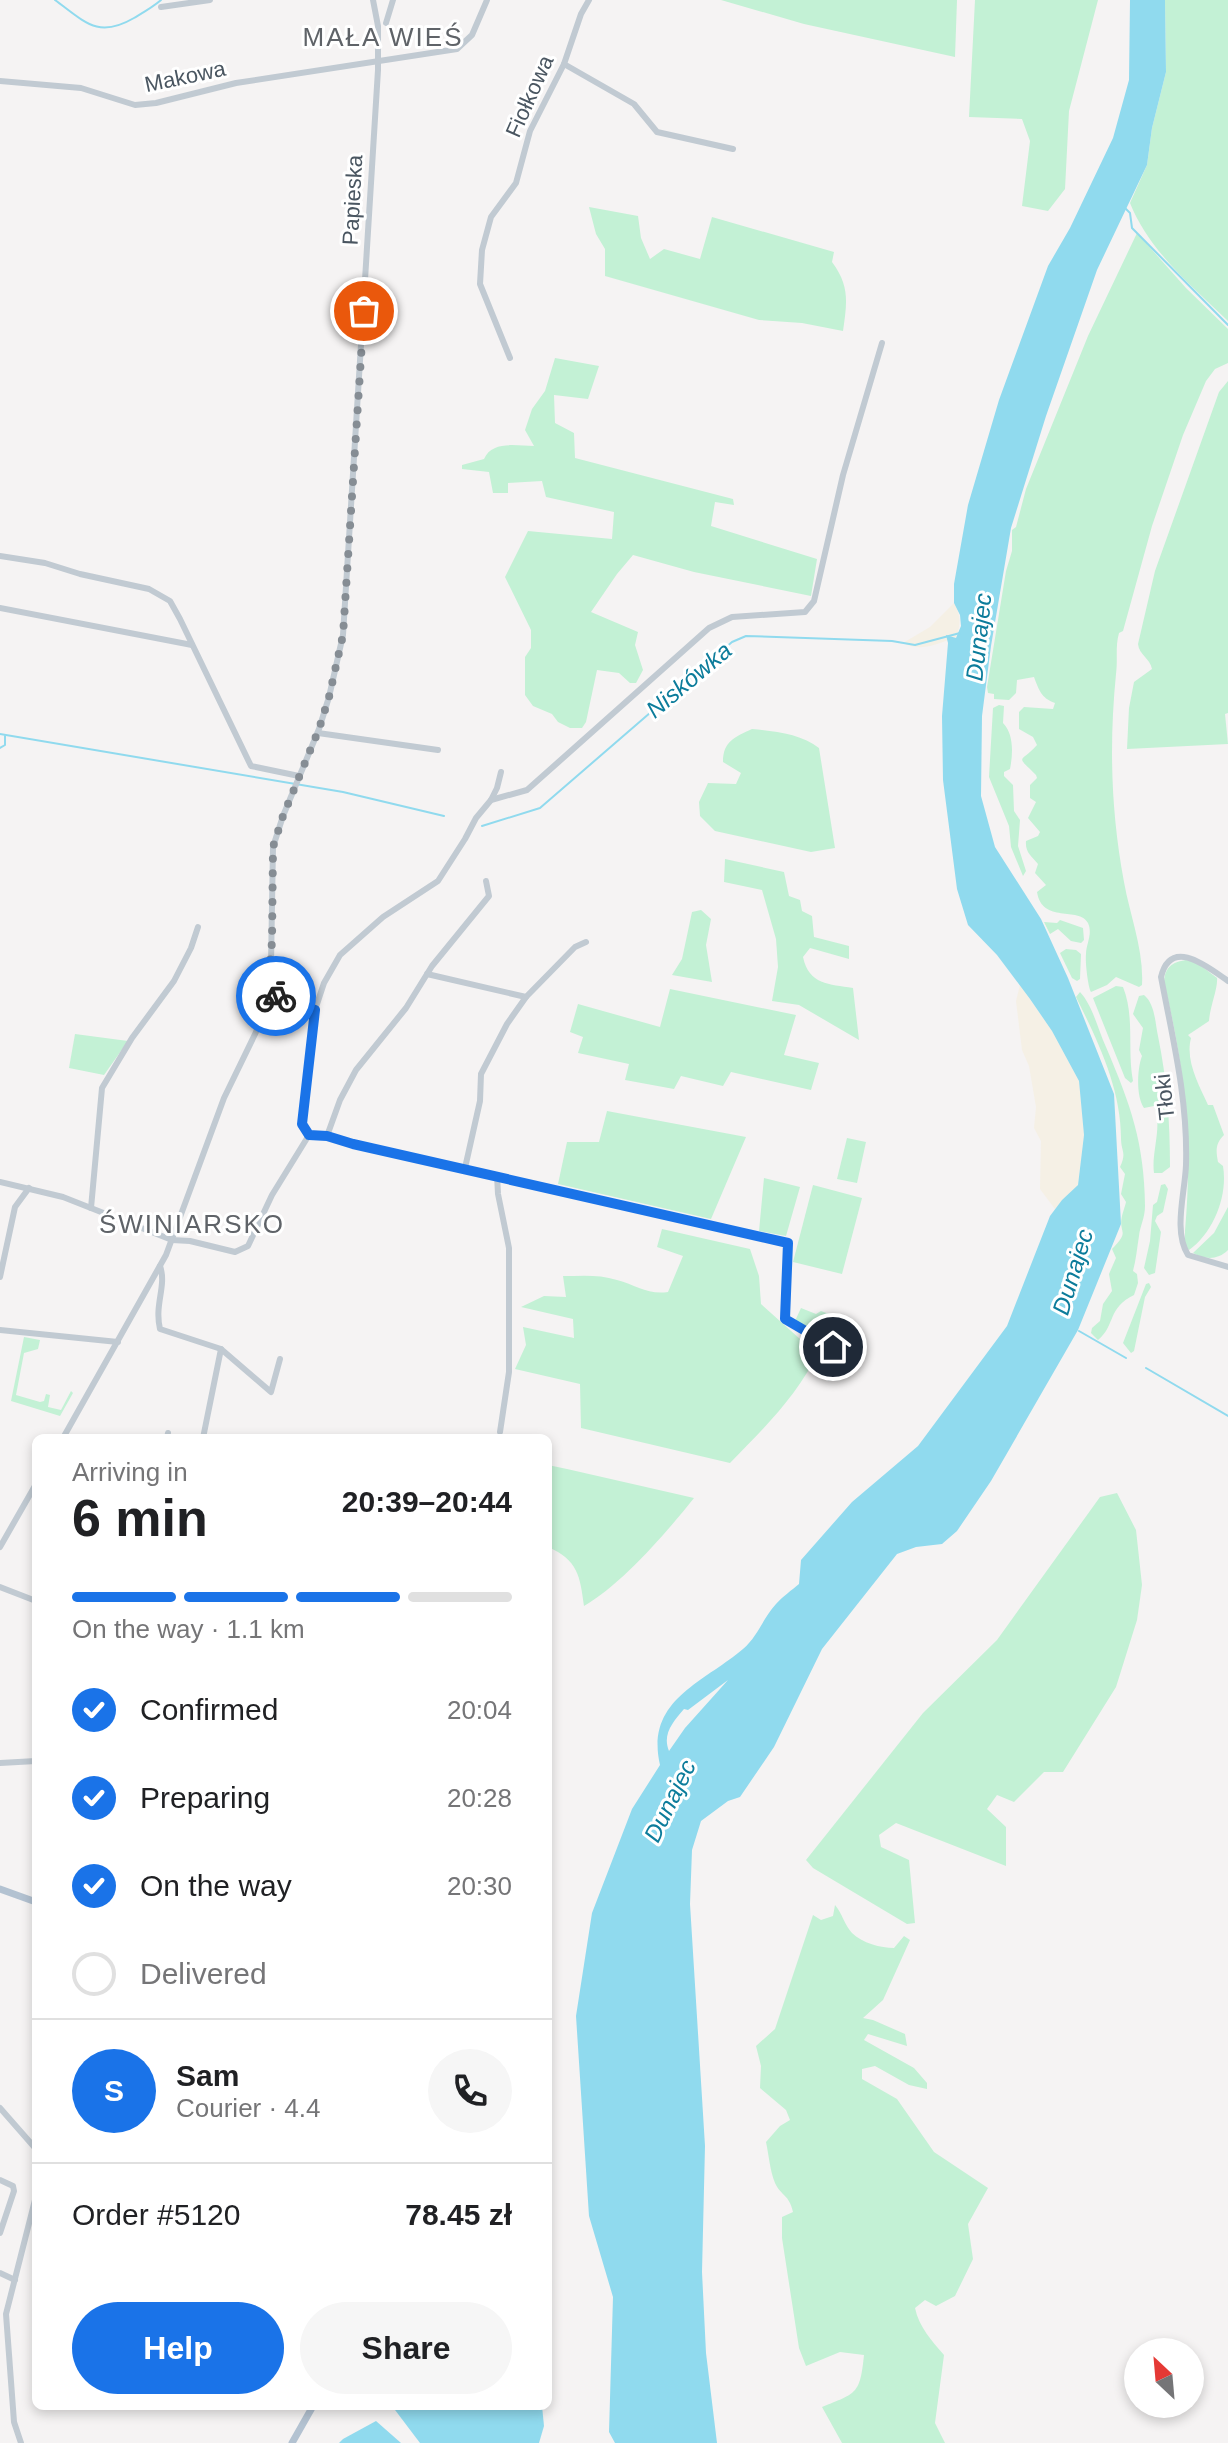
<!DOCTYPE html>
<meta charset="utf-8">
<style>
body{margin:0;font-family:Helvetica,sans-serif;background:#f6f6f6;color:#202124;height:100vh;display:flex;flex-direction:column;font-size:30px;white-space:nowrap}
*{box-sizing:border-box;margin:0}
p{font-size:26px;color:#757577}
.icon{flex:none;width:44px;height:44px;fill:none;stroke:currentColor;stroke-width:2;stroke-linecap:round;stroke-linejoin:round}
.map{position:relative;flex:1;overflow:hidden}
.details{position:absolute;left:32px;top:1434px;width:520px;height:976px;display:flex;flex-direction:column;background:#fff;border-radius:12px;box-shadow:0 4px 12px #0003}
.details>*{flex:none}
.needle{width:52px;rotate:334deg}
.tools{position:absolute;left:1124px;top:2338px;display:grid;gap:16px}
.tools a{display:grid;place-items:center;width:80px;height:80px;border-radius:50%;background:#fff;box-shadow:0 4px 12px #0003;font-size:40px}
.pin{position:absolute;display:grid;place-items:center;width:68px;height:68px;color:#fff;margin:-34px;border:4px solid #fff;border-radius:50%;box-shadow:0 2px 8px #0007}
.courier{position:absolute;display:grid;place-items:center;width:80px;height:80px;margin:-40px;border:6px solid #1a73e8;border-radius:50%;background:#fff;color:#222;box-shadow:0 2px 10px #0007}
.head em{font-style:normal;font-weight:700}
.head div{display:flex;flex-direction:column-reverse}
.head{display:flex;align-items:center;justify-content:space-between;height:136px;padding:0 40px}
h1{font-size:52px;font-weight:700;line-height:60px}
.bar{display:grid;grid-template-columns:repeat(4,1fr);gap:12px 8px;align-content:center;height:96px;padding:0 40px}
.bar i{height:10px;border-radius:6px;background:#e0e0e0}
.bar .selected{background:#1a73e8}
.bar p{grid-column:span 4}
.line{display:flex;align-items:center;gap:20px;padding:0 40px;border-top:2px solid #e0e0e0}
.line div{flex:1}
.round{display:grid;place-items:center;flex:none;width:84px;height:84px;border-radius:42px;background:#f6f6f6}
ol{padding:0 40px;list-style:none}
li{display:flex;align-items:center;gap:24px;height:88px}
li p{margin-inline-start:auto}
li .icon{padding:8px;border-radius:50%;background:#1a73e8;color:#fff;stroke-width:4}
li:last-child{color:#757577}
li i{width:44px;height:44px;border:4px solid #e0e0e0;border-radius:50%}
.cta{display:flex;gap:16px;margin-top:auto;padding:16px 40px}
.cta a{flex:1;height:92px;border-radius:48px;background:#1a73e8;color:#fff;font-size:32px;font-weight:700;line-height:92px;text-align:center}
.cta a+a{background:#f6f6f6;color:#202124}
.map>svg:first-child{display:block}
</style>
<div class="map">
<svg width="1228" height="2443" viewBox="0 0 1228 2443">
<rect width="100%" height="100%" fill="#f5f3f3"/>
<g fill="#c3f1d5">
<polygon points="721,0 957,0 955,57 804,24"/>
<polygon points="975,0 1098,0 1069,111 1065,189 1048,211 1022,206 1030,141 1022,119 969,117"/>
<path d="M 1165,0 L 1228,0 L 1228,321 C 1192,286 1149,251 1130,203 L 1147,165 L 1152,128 L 1166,72 Z"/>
<path d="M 589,207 L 638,216 L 641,238 L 650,259 L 664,249 L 700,259 L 712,217 L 834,252 L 832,262 C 850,286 847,303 843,331 L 802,323 L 759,320 L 605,276 L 605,249 L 596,234 Z"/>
<path d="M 1137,233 L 1186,288 L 1228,329 L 1228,363 L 1215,369 L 1206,381 L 1183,435 L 1152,526 L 1123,631 L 1119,633 C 1115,647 1118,659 1116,674 C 1109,745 1111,812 1124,882 C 1130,916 1144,950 1142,985 L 1139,987 L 1116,977 L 1107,985 L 1091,992 C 1088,987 1085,961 1086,954 C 1086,944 1093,934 1088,923 C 1079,906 1042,924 1037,892 L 1046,885 L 1035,873 L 1038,864 C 1031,856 1025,852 1026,841 L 1038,836 L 1040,832 L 1028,818 L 1036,802 L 1030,798 L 1030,785 L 1037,778 L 1036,775 C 1015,754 1020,764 1037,745 L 1033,737 L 1019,729 L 1019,712 L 1024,707 L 1053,709 L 1055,703 C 1041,698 1039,690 1034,677 L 1017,680 L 1016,693 L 1009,700 L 994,699 L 994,694 L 988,693 L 987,687 L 1006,571 L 1012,551 L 1012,530 L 1016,527 L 1026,489 L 1088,336 Z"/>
<path d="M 555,358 L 599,366 L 588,399 L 554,395 L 555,423 L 574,433 L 575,458 L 733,499 L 734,505 L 715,502 L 711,526 L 817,559 L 811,596 L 694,572 L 633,555 L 617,574 L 591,612 L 638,632 L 635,645 L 643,670 L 636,683 L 630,683 L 619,673 L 597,670 L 586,722 L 582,728 L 570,728 L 558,722 L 552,714 L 533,706 L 525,695 L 525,657 L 531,648 L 531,630 L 505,577 L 528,531 L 612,539 L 614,512 L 546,497 L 542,481 L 508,483 L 508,493 L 493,493 L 489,472 L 462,469 L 462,465 L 484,459 C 492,440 517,446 534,446 L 525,430 L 532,409 L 545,391 Z"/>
<path d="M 1228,381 L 1228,713 L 1225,714 L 1228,744 L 1127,749 L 1129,708 L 1134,682 L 1152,669 C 1150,658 1139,655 1138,644 L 1155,571 L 1219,392 Z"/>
<path d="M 999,705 L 1004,706 L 1003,723 C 1014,734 1013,754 1010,769 L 1004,772 L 1004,776 L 1013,785 L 1014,811 L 1020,820 L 1018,846 L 1026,871 L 1023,876 L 1011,847 L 1009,826 L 989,777 L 993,708 Z"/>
<path d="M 752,729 C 774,731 802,734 819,748 L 835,848 L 811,852 L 715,831 L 700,816 L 699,802 L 708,783 L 736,784 L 741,773 L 723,762 C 723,741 735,737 752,729 Z"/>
<path d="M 725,859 L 784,872 L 789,896 L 800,900 L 802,911 L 812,916 L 814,937 L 849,946 L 849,959 L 810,948 L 803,957 C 809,985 829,984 853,988 L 859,1040 L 799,1005 L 772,1001 L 778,967 L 776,939 L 762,890 L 724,882 Z"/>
<polygon points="701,910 711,919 706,945 712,982 672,975 682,959 692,912"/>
<polygon points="1060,920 1083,928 1084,940 1081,943 1071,941 1058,929 1050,934 1044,922 1057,923"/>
<polygon points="1066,949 1076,950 1081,954 1080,979 1077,981 1072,978 1060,953"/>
<path d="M 1186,960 L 1196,962 L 1217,978 C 1218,989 1210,1006 1209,1021 L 1188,1035 L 1191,1038 C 1185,1061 1199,1085 1208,1105 L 1213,1105 L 1224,1135 C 1215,1144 1216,1151 1218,1162 L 1223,1166 C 1228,1195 1214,1232 1189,1250 L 1185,1246 L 1185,1231 C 1193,1140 1185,1070 1164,982 C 1165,967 1172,962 1186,960 Z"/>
<path d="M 1116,986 L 1123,987 C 1135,1017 1127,1050 1133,1081 L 1131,1083 L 1125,1078 L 1093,998 Z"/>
<polygon points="670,989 796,1015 784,1055 819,1063 811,1090 731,1072 723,1086 681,1076 674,1089 625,1080 629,1064 578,1053 583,1037 570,1032 578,1004 660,1027"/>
<path d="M 1080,992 C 1093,1006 1098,1030 1106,1047 C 1131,1106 1144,1142 1145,1206 C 1145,1218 1140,1226 1139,1236 C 1137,1248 1136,1260 1133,1271 L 1137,1274 L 1138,1283 L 1134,1295 C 1107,1308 1116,1325 1098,1340 L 1091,1333 L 1092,1328 L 1100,1321 L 1103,1304 L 1112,1291 L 1109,1274 L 1116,1258 L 1112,1249 C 1131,1230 1118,1234 1122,1216 C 1123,1211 1125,1207 1126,1202 L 1121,1194 L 1125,1174 L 1120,1167 C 1127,1152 1121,1152 1121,1138 C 1121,1089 1098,1041 1076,997 Z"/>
<path d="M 1144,995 C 1155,1004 1155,1022 1158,1036 C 1167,1080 1170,1121 1170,1167 L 1162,1173 L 1154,1173 C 1151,1152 1163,1126 1154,1106 L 1144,1108 C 1136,1097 1137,1069 1142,1056 L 1139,1050 L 1143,1028 L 1133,1014 L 1139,996 Z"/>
<polygon points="75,1034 128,1041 104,1075 69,1068"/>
<polygon points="607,1111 746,1137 711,1219 558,1184 567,1142 599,1142"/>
<polygon points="847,1138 866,1142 857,1183 837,1179"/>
<polygon points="764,1178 800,1187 786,1236 759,1231"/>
<polygon points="1165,1184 1168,1189 1163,1212 1157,1216 1155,1221 1161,1232 1155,1273 1149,1275 1144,1268 1150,1241 1153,1205 1157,1202 1161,1185"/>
<polygon points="813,1185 862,1198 842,1274 793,1262"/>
<path d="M 1228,1207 L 1228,1250 C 1218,1260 1205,1260 1193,1253 L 1214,1233 Z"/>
<path d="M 662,1229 L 750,1249 L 759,1276 L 761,1304 L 800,1339 L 821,1348 C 796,1397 768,1424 730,1463 L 581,1428 L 580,1384 L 515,1369 L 526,1345 L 523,1327 L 574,1338 L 573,1319 L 521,1307 L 544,1296 L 566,1297 L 563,1276 C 581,1276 599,1274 617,1280 C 636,1285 648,1295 668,1292 L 683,1256 L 657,1247 Z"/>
<polygon points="1149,1283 1151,1287 1145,1297 1134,1351 1131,1353 1123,1343 1146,1284"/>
<polygon points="801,1308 816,1314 821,1311 834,1316 827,1334 795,1321"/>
<polygon points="24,1337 40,1340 38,1349 24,1353 16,1395 40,1402 44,1401 46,1394 50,1395 48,1407 61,1410 71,1391 73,1393 60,1416 11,1401"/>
<path d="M 548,1465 L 567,1469 L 694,1498 C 667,1532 621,1585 584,1606 C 580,1576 578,1560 548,1547 Z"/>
<polygon points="1117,1493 1136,1530 1142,1585 1137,1620 1116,1687 1063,1772 1044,1772 1014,1802 997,1795 987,1809 1006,1827 1006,1866 896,1823 879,1835 881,1847 909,1860 915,1923 907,1924 813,1868 806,1860 923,1713 997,1640 1100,1497"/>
<path d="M 835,1905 C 842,1913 845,1926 852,1933 C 862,1943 881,1948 894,1948 L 904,1936 L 910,1940 L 883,2000 L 863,2018 L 873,2020 L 905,2034 L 907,2046 L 868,2034 L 864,2040 L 914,2068 L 927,2083 L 927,2089 L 909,2085 L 875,2066 L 862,2069 L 862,2079 L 897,2099 L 934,2152 L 988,2188 L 968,2224 L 973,2259 L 955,2296 L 936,2306 L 925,2300 L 915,2308 C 919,2327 932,2341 944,2355 L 935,2423 L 945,2443 L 842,2443 L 822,2407 C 857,2393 860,2394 864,2355 L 840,2352 L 806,2366 L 799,2348 L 782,2238 L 782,2217 L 793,2212 C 789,2194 781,2196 775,2183 C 770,2171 769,2156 766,2142 L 780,2126 L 790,2120 L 786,2110 L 760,2088 L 761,2066 L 756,2046 L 775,2029 L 813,1915 L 821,1920 L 833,1916 Z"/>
</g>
<g fill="#f5f0e5">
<path d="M 954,603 C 961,616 961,624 956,638 L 947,636 L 948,640 C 932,646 919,651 903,643 L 930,627 Z"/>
<polygon points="1020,985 1052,1031 1079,1081 1084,1135 1078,1185 1055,1209 1040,1189 1041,1141 1034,1128 1036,1107 1029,1066 1022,1050 1016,1001"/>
</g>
<g fill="#90daee" fill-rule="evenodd">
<path d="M 1130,0 L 1165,0 L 1166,72 L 1152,128 L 1147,165 L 1097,270 L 1046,416 L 1011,528 L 991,646 L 982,716 L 981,796 L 995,847 L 1041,919 L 1068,978 L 1114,1094 L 1121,1224 L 1078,1330 L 991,1481 L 957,1531 L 942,1544 L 916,1547 L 897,1554 L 822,1649 L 774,1747 L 740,1797 L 728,1801 L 701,1821 L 692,1850 L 690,1904 L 705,2146 L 702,2272 L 706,2353 L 717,2443 L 615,2443 L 609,2432 L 613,2297 L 589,2216 L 576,2016 L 592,1913 L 632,1809 L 660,1765 C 645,1700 703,1683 743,1649 C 758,1636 763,1618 776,1604 C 782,1597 792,1590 799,1584 L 801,1560 L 852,1502 L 918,1446 L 1007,1326 L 1050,1216 L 1062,1200 L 1078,1185 L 1084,1135 L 1079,1081 L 1052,1031 L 1030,999 L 997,955 L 968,925 L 957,889 L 943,780 L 942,716 L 948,643 L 946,635 L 956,638 L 961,626 L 960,615 L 954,603 L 954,584 L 968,505 L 999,400 L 1048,266 L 1070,228 L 1113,138 L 1129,80 ZM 728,1680 L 685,1728 L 669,1751 C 662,1734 673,1722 684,1709 L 688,1710 Z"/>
<polygon points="392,2406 542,2406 544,2426 539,2443 420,2443"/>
<polygon points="376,2421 401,2443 339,2443 343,2439"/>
</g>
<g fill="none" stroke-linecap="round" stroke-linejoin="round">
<g stroke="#90daee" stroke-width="2">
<path d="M 55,0 C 85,22 98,39 134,18 C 144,12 153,7 161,0"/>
<polyline points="1125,208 1130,213 1132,228 1228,325"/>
<polyline points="0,734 343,792 444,816"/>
<polyline points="0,748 5,745 5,736"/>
<polyline points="482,826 540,808 732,642 746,636 892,641 915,645 960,633"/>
<polyline points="1079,1331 1126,1358"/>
<polyline points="1146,1368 1228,1416"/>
</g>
<g stroke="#c1cad2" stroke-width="6">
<polyline points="161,7 210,0"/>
<polyline points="386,23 393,0"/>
<polyline points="564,64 634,104 657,132 733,149"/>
<polyline points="0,81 81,88 135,105 156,103 236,83 457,49 472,35 487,0"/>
<polyline points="510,358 480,284 482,250 491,217 516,183 530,131 564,64 581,14 589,0"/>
<polyline points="0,556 45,563 80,574 149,589 170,601 180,619 251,766 299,776"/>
<polyline points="0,608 192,645"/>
<polyline points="318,733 438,750"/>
<polyline points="491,800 497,788 501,772"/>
<polyline points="427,974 526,997 575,947 586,942"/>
<path d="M 1228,981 C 1209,968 1171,936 1161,977 C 1173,1040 1188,1100 1186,1165 C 1185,1193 1173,1231 1188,1255 L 1228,1267"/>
<polyline points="267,993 315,1010"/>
<polyline points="309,1135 302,1124 315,1010 324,983 340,955 383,917 438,881 465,839 476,818 491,800 527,790 709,628 732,617 805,612 814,601 843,475 882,343"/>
<polyline points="327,1136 340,1100 356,1070 406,1008 432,966 489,896 486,881"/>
<polyline points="465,1168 480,1101 481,1074 507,1024 526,997"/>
<polyline points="497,1175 498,1194 509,1248 509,1372 500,1432"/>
<polyline points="0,1182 63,1197 172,1240 190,1241 235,1252 248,1246 272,1195 309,1135 327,1136 353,1144 788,1243 785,1319 833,1347 830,1378"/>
<polyline points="91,1208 102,1088 132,1038 174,981 191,948 198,927"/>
<path d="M 160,1266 C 167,1286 154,1304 160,1329 L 221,1349 L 271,1392 L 280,1359"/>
<polyline points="0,1277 15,1207 29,1188"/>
<polyline points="0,1330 118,1342"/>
<polyline points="63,1438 166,1255 224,1098 256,1032 267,993 271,964 273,847 283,816 319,729 329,697 343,635 378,70 378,26 373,0"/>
<polyline points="167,1438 168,1433"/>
<polyline points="203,1438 221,1349"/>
<polyline points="0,1547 36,1484"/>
<polyline points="0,1587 36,1601"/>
<polyline points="0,1763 36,1761"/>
<polyline points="0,2108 36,2149"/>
<polyline points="0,2180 13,2186 14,2191 0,2233"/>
<polyline points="0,2273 15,2280"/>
<polyline points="21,2443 14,2422 6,2314 36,2196"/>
</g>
<g stroke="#b3c2d1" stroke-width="7">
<polyline points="0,1889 36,1902"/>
<polyline points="292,2443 313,2406"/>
</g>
</g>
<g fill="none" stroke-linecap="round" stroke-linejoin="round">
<polyline stroke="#868d94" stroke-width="8" stroke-dasharray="0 14.4" points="276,996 267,993 272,942 273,847 283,816 319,729 329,697 343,635 364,311"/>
<polyline stroke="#1a73e8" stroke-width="10" points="276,996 315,1010 302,1124 309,1135 327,1136 353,1144 788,1243 785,1319 833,1347"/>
</g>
<g text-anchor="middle" stroke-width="6" stroke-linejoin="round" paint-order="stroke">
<g font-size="22" fill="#4a5661" stroke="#fff">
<text transform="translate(185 76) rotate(-12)" y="8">Makowa</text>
<text transform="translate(529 96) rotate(-66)" y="8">Fiołkowa</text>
<text transform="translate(352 200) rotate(-87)" y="8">Papieska</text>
<text transform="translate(1164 1097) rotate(-96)" y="8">Tłoki</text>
</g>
<g font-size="24" font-style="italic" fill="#0c7c9b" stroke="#fff">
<text transform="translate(979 637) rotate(-84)" y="8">Dunajec</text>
<text transform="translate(689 680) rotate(-40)" y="8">Niskówka</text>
<text transform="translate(1073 1272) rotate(-73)" y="8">Dunajec</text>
<text transform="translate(670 1801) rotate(-64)" y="8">Dunajec</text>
</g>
<g font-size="26" letter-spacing="2" fill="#5f6368" stroke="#fff">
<text x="383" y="46">MAŁA WIEŚ</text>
<text x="192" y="1233">ŚWINIARSKO</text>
</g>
</g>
</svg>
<div class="tools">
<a><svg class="needle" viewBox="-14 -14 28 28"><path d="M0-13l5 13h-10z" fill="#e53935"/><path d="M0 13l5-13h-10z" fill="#757577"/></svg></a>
</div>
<div class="pin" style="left:364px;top:311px;background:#ea580c"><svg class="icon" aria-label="bag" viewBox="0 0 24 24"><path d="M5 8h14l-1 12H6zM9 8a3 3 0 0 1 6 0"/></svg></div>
<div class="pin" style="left:833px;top:1347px;background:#1f2937"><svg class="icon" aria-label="home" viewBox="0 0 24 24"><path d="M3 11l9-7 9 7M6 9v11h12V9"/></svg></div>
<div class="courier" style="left:276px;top:996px"><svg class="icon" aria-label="bike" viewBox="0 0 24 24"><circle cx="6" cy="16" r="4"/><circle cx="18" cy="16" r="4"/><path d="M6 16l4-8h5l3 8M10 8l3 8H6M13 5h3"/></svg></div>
<section class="details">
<div class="head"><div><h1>6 min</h1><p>Arriving in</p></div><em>20:39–20:44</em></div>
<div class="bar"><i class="selected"></i><i class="selected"></i><i class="selected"></i><i></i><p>On the way · 1.1 km</p></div>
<ol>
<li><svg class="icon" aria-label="check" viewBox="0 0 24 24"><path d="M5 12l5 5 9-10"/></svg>Confirmed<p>20:04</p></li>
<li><svg class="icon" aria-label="check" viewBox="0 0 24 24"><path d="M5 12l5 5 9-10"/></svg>Preparing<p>20:28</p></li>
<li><svg class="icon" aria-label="check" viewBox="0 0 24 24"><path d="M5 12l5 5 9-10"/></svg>On the way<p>20:30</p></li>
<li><i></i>Delivered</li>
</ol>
<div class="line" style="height:144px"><b class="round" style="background:#1a73e8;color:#fff">S</b><div><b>Sam</b><p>Courier · 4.4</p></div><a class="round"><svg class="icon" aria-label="phone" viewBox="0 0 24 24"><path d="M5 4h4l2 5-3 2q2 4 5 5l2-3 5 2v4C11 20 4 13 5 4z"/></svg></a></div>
<div class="line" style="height:104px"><div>Order #5120</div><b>78.45 zł</b></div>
<div class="cta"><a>Help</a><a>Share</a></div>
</section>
</div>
